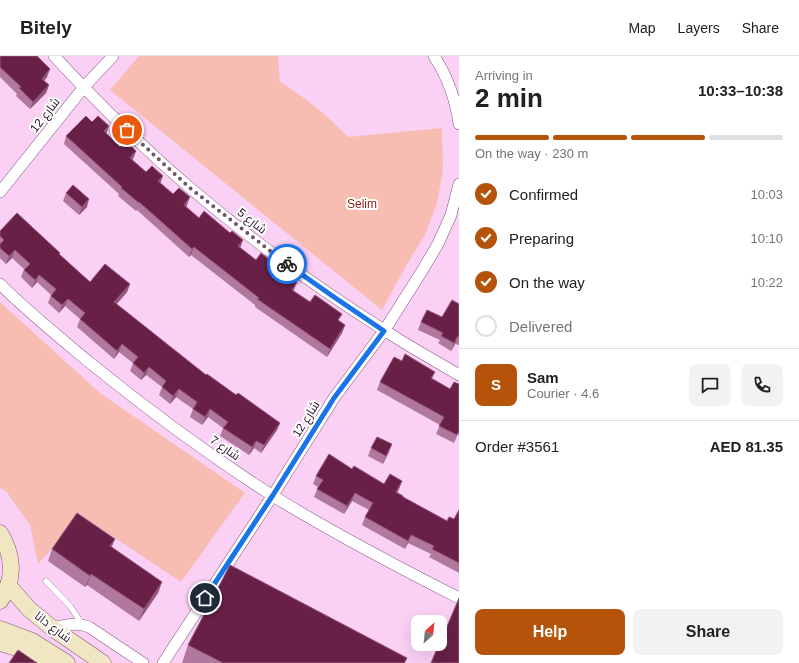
<!DOCTYPE html>
<meta charset="utf-8">
<style>
body{margin:0;font-family:Arial,Cairo,sans-serif;background:#f2f2f2;color:#202124;height:100vh;display:flex;flex-direction:column;font-size:15px;white-space:nowrap}
*{box-sizing:border-box;margin:0}
p{font-size:13px;color:#757577}
.icon{flex:none;width:22px;height:22px;fill:none;stroke:currentColor;stroke-width:2;stroke-linecap:round;stroke-linejoin:round}
.map{position:relative;flex:1;overflow:hidden}
.side{display:flex;flex-direction:column;background:#fff;width:340px}
.side>*{flex:none}
.needle{width:26px;rotate:27deg}
.buttons{position:absolute;left:411px;top:559px;display:grid;gap:8px}
.buttons a{display:grid;place-items:center;width:36px;height:36px;border-radius:8px;background:#fff;box-shadow:0 4px 16px #0002;font-size:20px}
.pin{position:absolute;display:grid;place-items:center;width:34px;height:34px;color:#fff;margin:-17px;border:2px solid #fff;border-radius:50%;box-shadow:0 1px 4px #0007}
.courier{position:absolute;display:grid;place-items:center;width:40px;height:40px;margin:-20px;border:3px solid #1a73e8;border-radius:50%;background:#fff;color:#222;box-shadow:0 1px 5px #0007}
.headline em{font-style:normal;font-weight:600}
.headline div{display:flex;flex-direction:column-reverse}
.headline{display:flex;align-items:center;justify-content:space-between;height:68px;padding:0 16px}
h1{font-size:26px;font-weight:600;line-height:30px}
.bar{display:grid;grid-template-columns:repeat(4,1fr);gap:6px 4px;align-content:center;height:48px;padding:0 16px}
.bar i{height:5px;border-radius:3px;background:#e0e0e0}
.bar .selected{background:#b45309}
.bar p{grid-column:span 4}
.line{display:flex;align-items:center;gap:10px;padding:0 16px;border-top:1px solid #e0e0e0}
.line div{flex:1}
.round{display:grid;place-items:center;flex:none;width:42px;height:42px;border-radius:8px;background:#f2f2f2}
ol{padding:0 16px;list-style:none}
li{display:flex;align-items:center;gap:12px;height:44px}
li p{margin-inline-start:auto}
li .icon{padding:4px;border-radius:50%;background:#b45309;color:#fff;stroke-width:4}
li:last-child{color:#757577}
li i{width:22px;height:22px;border:2px solid #e0e0e0;border-radius:50%}
.cta{display:flex;gap:8px;margin-top:auto;padding:8px 16px}
.cta a{flex:1;height:46px;border-radius:8px;background:#b45309;color:#fff;font-size:16px;font-weight:600;line-height:46px;text-align:center}
.cta a+a{background:#f2f2f2;color:#202124}
header{display:flex;align-items:center;gap:24px;box-sizing:border-box;height:56px;padding:0 20px;background:#fff;border-bottom:1px solid #e0e0e0}
header strong{font-size:19px}
nav{display:flex;gap:22px;margin-inline-start:auto;font-size:14px}
main{display:flex;flex:1;min-height:0}
.map>svg:first-child{display:block}
</style>
<header>
<strong>Bitely</strong>
<nav><a>Map</a><a>Layers</a><a>Share</a></nav>
</header>
<main>
<div class="map">
<svg width="459" height="607" viewBox="0 0 459 607">
<rect width="100%" height="100%" fill="#fad0f5"/>
<g fill="#f8bdb2">
<path d="M 139,0 L 278,0 L 280,26 C 305,41 328,60 348,81 L 442,72 L 443,114 L 437,147 L 425,179 L 407,208 L 382,254 L 110,34 Z"/>
<polygon points="0,246 100,337 245,437 181,526 82,460 38,508 30,469 6,435 0,432"/>
</g>
<g fill="none" stroke-linecap="round" stroke-linejoin="round">
<g stroke="#83557e" stroke-width="6">
<polyline id="lane" points="46,525 70,550 82,568"/>
</g>
<g stroke="#83557e" stroke-width="12">
<g id="street">
<path d="M 54,0 C 97,46 141,90 189,131 C 250,183 316,231 384,274 C 408,290 434,304 459,319"/>
<path d="M 434,0 C 447,20 456,45 459,68"/>
<polyline points="0,136 84,31 113,0"/>
<path d="M 0,228 C 28,256 59,281 89,306 C 148,354 209,399 273,440 C 333,477 396,510 459,542"/>
<path d="M 52,572 C 65,569 76,566 89,571 L 143,607"/>
<polyline points="163,607 273,439 334,342 384,275 422,215 438,188 451,159 459,128"/>
</g>
</g>
<g stroke="#83557e" stroke-width="17">
<g id="secondary">
<path d="M 0,477 C 13,498 16,524 0,545"/>
<polyline points="8,529 29,553 52,572 103,607"/>
<polyline points="0,573 32,585 67,607"/>
<polyline points="0,587 27,595 49,606"/>
</g>
</g>
<use href="#lane" stroke="#fff" stroke-width="5.5"/>
<use href="#street" stroke="#fff" stroke-width="11"/>
<use href="#secondary" stroke="#f1e6c2" stroke-width="16"/>
</g>
<g fill="#b1789e">
<polygon points="0,0 47,21 44,25 49,29 46,37 30,53 16,40 17,38 0,21"/>
<polygon points="92,66 109,70 106,78 120,91 136,95 133,103 132,104 146,116 160,127 187,149 186,151 199,162 243,184 240,192 256,204 271,209 294,235 345,269 342,277 327,301 255,251 255,249 191,199 189,201 137,154 136,155 118,140 119,138 64,88 66,80"/>
<polygon points="66,137 87,151 79,159 63,145"/>
<polygon points="0,175 59,198 90,226 130,228 127,236 117,248 206,319 280,367 277,374 261,397 254,392 249,399 220,380 223,372 208,361 202,369 190,361 193,353 176,341 170,348 159,339 162,331 146,319 141,324 130,315 133,307 119,296 114,303 77,271 80,263 65,250 59,257 48,247 51,239 37,226 32,232 21,221 24,213 12,202 6,208 0,202"/>
<polygon points="459,248 459,289 455,288 451,295 438,287 440,284 418,274 421,266 442,261"/>
<polygon points="402,305 435,316 432,323 450,333 459,328 459,379 458,378 454,387 436,378 440,369 377,334 380,326"/>
<polygon points="371,392 389,396 383,408 368,400"/>
<polygon points="352,413 384,428 402,425 399,433 397,437 403,441 447,465 454,463 459,454 459,517 429,501 431,498 408,487 405,493 362,469 365,461 369,454 352,445 344,458 314,441 318,431 313,428 316,420"/>
<polygon points="112,491 162,526 158,537 139,565 87,529 85,531 48,505 52,493"/>
<polygon points="188,589 407,602 405,607 182,607"/>
</g>
<g fill="#94557b">
<polygon points="50,13 47,21 40,30 42,23"/>
<polygon points="49,29 46,37 30,53 33,46"/>
<polygon points="109,70 106,78 104,75"/>
<polygon points="136,95 133,103 127,110 130,102"/>
<polygon points="163,120 160,128 158,125"/>
<polygon points="190,141 187,149 181,157 184,149"/>
<polygon points="89,143 87,151 79,159 82,151"/>
<polygon points="243,184 240,192 238,190"/>
<polygon points="194,191 191,199 189,201 192,193"/>
<polygon points="15,194 12,202 6,208 9,200"/>
<polygon points="39,219 37,226 32,232 35,224"/>
<polygon points="297,226 294,234 289,242 292,234"/>
<polygon points="130,228 127,236 111,254 114,246"/>
<polygon points="68,243 65,250 59,257 62,249"/>
<polygon points="345,269 342,277 327,301 330,293"/>
<polygon points="458,280 455,288 451,295 454,287"/>
<polygon points="122,288 119,296 114,303 117,295"/>
<polygon points="149,311 146,319 141,324 144,317"/>
<polygon points="179,333 176,341 170,348 173,340"/>
<polygon points="210,353 208,361 202,369 205,361"/>
<polygon points="280,367 277,374 261,397 264,389"/>
<polygon points="256,385 254,392 249,399 252,391"/>
<polygon points="392,388 389,396 383,408 386,400"/>
<polygon points="402,425 399,433 393,444 396,436"/>
<polygon points="355,437 352,445 344,458 347,450"/>
<polygon points="411,479 408,487 405,493 408,485"/>
<polygon points="115,483 110,495 110,490"/>
<polygon points="91,518 87,529 85,531 90,520"/>
<polygon points="162,526 158,537 139,565 144,553"/>
</g>
<g fill="#682047" stroke="#94557b">
<polygon points="0,0 37,0 50,13 42,23 49,29 33,46 19,32 21,31 0,11"/>
<polygon points="86,60 92,66 98,60 109,70 104,75 120,91 126,85 136,95 130,102 146,116 152,110 163,120 158,125 173,138 179,132 190,141 184,149 199,162 204,155 230,177 232,175 243,184 238,190 256,204 261,197 272,206 271,209 297,226 292,234 310,246 315,239 342,258 338,264 345,269 330,293 257,243 259,242 194,191 192,193 139,146 139,147 121,132 122,131 66,80"/>
<polygon points="73,129 89,143 82,151 66,137"/>
<polygon points="17,157 60,197 59,198 90,226 105,208 130,228 114,246 206,319 207,318 236,339 238,337 280,367 264,389 256,385 252,391 223,372 228,366 210,353 205,361 193,353 197,346 179,333 173,340 162,331 166,325 149,311 144,317 133,307 138,301 122,288 117,295 80,263 85,257 68,243 62,249 51,240 56,233 39,219 35,224 24,214 30,208 15,194 9,200 0,192 0,188 4,184 0,180 0,175"/>
<polygon points="452,244 459,248 459,280 458,280 454,287 441,280 443,277 421,266 427,254 442,261"/>
<polygon points="405,298 435,316 431,322 450,333 454,326 459,328 459,375 457,379 439,370 444,361 380,326 394,301 402,305"/>
<polygon points="377,381 392,388 386,400 371,392"/>
<polygon points="329,398 352,413 354,410 384,428 390,418 402,425 396,436 403,440 403,441 447,465 449,461 454,463 459,454 459,507 432,493 434,490 411,479 408,485 365,461 373,447 355,437 347,450 317,433 323,424 316,420"/>
<polygon points="77,457 115,483 110,490 162,526 144,553 91,518 90,520 52,493"/>
<polygon points="230,509 407,602 404,607 223,607 188,589"/>
<polygon points="459,542 459,607 431,607 439,588 440,588 440,587"/>
<polygon points="18,594 37,607 9,607"/>
</g>
<g fill="none" stroke-linecap="round" stroke-linejoin="round">
<polyline stroke="#6f546c" stroke-width="4" stroke-dasharray="0 7.2" points="127,74 190,132 287,208"/>
<polyline stroke="#1a73e8" stroke-width="5" points="205,542 273,439 334,342 384,275 331,239 287,208"/>
</g>
<g text-anchor="middle" stroke-width="4" stroke-linejoin="round" paint-order="stroke">
<g font-size="12" fill="#241222" stroke="#fff">
<text transform="translate(45 59) rotate(-52)" y="4">شارع 12</text>
<text transform="translate(252 165) rotate(38)" y="4">شارع 5</text>
<text transform="translate(306 363) rotate(-58)" y="4">شارع 12</text>
<text transform="translate(225 392) rotate(35)" y="4">شارع 7</text>
<text transform="translate(53 571) rotate(37)" y="4">شارع دانا</text>
</g>
<g font-size="12" fill="#8d2519" stroke="#fff">
<text x="362" y="152">Selim</text>
</g>
</g>
</svg>
<div class="buttons">
<a><svg class="needle" viewBox="-14 -14 28 28"><path d="M0-13l5 13h-10z" fill="#e53935"/><path d="M0 13l5-13h-10z" fill="#757577"/></svg></a>
</div>
<div class="pin" style="left:127px;top:74px;background:#ea580c"><svg class="icon" aria-label="bag" viewBox="0 0 24 24"><path d="M5 8h14l-1 12H6zM9 8a3 3 0 0 1 6 0"/></svg></div>
<div class="pin" style="left:205px;top:542px;background:#1f2937"><svg class="icon" aria-label="home" viewBox="0 0 24 24"><path d="M3 11l9-7 9 7M6 9v11h12V9"/></svg></div>
<div class="courier" style="left:287px;top:208px"><svg class="icon" aria-label="bike" viewBox="0 0 24 24"><circle cx="6" cy="16" r="4"/><circle cx="18" cy="16" r="4"/><path d="M6 16l4-8h5l3 8M10 8l3 8H6M13 5h3"/></svg></div>
</div>
<section class="side">
<div class="headline"><div><h1>2 min</h1><p>Arriving in</p></div><em>10:33–10:38</em></div>
<div class="bar"><i class="selected"></i><i class="selected"></i><i class="selected"></i><i></i><p>On the way · 230 m</p></div>
<ol>
<li><svg class="icon" aria-label="check" viewBox="0 0 24 24"><path d="M5 12l5 5 9-10"/></svg>Confirmed<p>10:03</p></li>
<li><svg class="icon" aria-label="check" viewBox="0 0 24 24"><path d="M5 12l5 5 9-10"/></svg>Preparing<p>10:10</p></li>
<li><svg class="icon" aria-label="check" viewBox="0 0 24 24"><path d="M5 12l5 5 9-10"/></svg>On the way<p>10:22</p></li>
<li><i></i>Delivered</li>
</ol>
<div class="line" style="height:72px"><b class="round" style="background:#b45309;color:#fff">S</b><div><b>Sam</b><p>Courier · 4.6</p></div><a class="round"><svg class="icon" aria-label="chat" viewBox="0 0 24 24"><path d="M4 5h16v11H9l-5 4z"/></svg></a><a class="round"><svg class="icon" aria-label="phone" viewBox="0 0 24 24"><path d="M5 4h4l2 5-3 2q2 4 5 5l2-3 5 2v4C11 20 4 13 5 4z"/></svg></a></div>
<div class="line" style="height:52px"><div>Order #3561</div><b>AED 81.35</b></div>
<div class="cta"><a>Help</a><a>Share</a></div>
</section>
</main>
